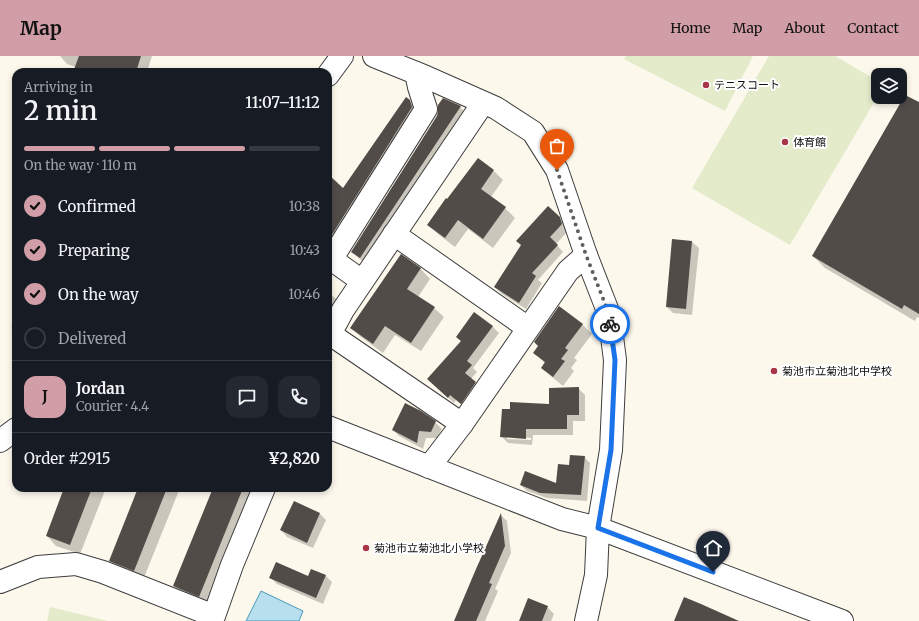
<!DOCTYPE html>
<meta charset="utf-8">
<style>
body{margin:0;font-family:Merriweather,"Noto Sans JP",serif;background:#242831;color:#f1f3f6;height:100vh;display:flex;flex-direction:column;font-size:15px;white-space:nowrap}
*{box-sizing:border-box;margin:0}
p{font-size:13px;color:#9ea1a6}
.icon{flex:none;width:22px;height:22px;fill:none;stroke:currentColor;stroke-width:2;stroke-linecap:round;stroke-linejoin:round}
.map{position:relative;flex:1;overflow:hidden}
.side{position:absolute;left:12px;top:12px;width:320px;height:424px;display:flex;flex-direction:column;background:#171b24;border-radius:12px;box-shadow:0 2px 6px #0003}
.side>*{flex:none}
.fabs{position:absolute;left:871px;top:12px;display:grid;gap:8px}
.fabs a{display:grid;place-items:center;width:36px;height:36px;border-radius:8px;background:#171b24;box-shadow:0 2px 6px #0003;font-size:20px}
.pin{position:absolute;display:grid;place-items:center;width:34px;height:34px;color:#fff;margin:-41px -17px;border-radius:50% 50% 50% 0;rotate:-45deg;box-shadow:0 0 4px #0007}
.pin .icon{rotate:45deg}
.courier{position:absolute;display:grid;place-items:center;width:40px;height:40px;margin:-20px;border:3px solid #1a73e8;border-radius:50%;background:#fff;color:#222;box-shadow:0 1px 5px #0007}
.summary em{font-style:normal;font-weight:600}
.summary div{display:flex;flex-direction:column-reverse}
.summary{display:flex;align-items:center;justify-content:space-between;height:68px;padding:0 12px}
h1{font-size:26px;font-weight:600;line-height:30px}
.bar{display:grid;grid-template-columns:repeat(4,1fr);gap:6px 4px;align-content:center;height:48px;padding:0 12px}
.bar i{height:5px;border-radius:3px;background:#363941}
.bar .active{background:#d19ea7}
.bar p{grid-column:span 4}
.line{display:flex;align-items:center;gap:10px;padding:0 12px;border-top:1px solid #363941}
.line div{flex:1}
.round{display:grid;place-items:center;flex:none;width:42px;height:42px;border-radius:12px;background:#242831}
ol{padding:0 12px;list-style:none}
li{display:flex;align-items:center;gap:12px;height:44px}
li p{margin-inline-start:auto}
li .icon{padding:4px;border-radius:50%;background:#d19ea7;color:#111;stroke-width:4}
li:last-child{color:#9ea1a6}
li i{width:22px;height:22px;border:2px solid #363941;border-radius:50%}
header{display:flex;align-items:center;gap:24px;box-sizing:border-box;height:56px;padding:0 20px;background:#d19ea7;color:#111}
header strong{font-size:19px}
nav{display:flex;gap:22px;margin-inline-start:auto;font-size:14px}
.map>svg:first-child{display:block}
</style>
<header>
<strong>Map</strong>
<nav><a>Home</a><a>Map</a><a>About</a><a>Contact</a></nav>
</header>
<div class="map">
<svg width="919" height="565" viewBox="0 0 919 565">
<rect width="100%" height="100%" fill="#fdf8ec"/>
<g fill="#e3ebcb">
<polygon points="626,0 753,0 725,55 624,3"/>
<polygon points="769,0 835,0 878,25 878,40 790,189 692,132"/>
<polygon points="50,551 108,565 47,565"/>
</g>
<polygon fill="#b7dfee" stroke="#4799bb" points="261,535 303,555 299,565 246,565"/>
<g fill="#0003" fill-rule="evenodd">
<polygon points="60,0 152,0 147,16 74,16 76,11 67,8"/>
<polygon points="409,45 419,55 357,163 348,154"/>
<polygon points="919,47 919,262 917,261 915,265 825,212 813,200"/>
<polygon points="460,51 470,61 370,211 362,205 352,196 437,60"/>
<polygon points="494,115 503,124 491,141 505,152 515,162 493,192 468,173 455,191 438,178 428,168"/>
<polygon points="559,162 566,169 568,175 556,188 563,196 538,224 542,227 526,253 502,238 495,231"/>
<polygon points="673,184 692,186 699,192 692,259 673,257 667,251"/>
<polygon points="401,199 421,213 430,223 418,241 434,252 444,261 421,295 395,279 383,297 361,281 351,272"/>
<polygon points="328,236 343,249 328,277"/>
<polygon points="475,257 493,271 499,277 473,312 477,316 471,323 481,333 467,353 456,344 454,347 434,329 462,286 457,281"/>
<polygon points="16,267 16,276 11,272"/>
<polygon points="582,268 592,278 574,302 577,304 571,312 574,315 563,330 552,321 542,312 545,307 535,297"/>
<path d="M 578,332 L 585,339 L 585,365 L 573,365 L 573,379 L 533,379 L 532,389 L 508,387 L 502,381 ZM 507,380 L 531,382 L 531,384 L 507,383 Z"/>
<polygon points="421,356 435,366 442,373 437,382 426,382 423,393 399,380 393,374"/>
<polygon points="584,401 590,407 587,445 547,442 527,435 521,429 557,428 570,410"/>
<polygon points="65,432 106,432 80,498 56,490 47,480"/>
<polygon points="139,432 180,432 143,524 120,514 110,505"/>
<polygon points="214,432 257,432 209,550 184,540 174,530"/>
<polygon points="294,446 320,458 326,464 313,492 287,481 281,474"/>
<polygon points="501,459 507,465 511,497 495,533 498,535 485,565 455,565"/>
<polygon points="312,514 326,520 332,526 323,548 277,528 271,522 309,521"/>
<polygon points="547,551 554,558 551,565 520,565"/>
</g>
<g fill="#524c49">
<polygon points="79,0 141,0 136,16 73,16"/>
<polygon points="905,39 919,46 919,258 904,249 902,253 812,200"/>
<polygon points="406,41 410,44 412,51 330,182 328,181 328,118 343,132"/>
<polygon points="443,42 461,50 360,202 351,196 437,60 438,54 438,49"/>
<polygon points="478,102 494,114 481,133 506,151 483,183 458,164 445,182 427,169 446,142 447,143"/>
<polygon points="548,150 560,161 562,168 550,181 558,189 532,217 536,220 519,247 494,231 521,189 516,185"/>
<polygon points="672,183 692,185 686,253 666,251"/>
<polygon points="401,198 421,212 407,233 435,251 411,287 385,270 373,288 350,272"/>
<polygon points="559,250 583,268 565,292 568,294 561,303 565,305 553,321 541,312 545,306 533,297 538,290 534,286"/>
<polygon points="474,256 493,270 467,305 472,309 465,317 476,326 461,348 450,339 448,342 427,323 461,285 456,281"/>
<polygon points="579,331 579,359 567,359 567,373 526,373 526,383 500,381 502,353 510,353 510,346 549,348 549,332"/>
<polygon points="405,347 421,355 436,365 431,376 419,375 417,387 392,374"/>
<polygon points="570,399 585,400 581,439 540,437 520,429 525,415 556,427 558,408 569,409"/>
<polygon points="64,432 92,432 70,489 46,480"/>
<polygon points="138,432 167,432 134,515 109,505"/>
<polygon points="213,432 243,432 199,541 173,530"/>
<polygon points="294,445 320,457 307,487 280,474"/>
<polygon points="501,457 505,490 489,527 492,528 476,565 454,565 476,513"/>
<polygon points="276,506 308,520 311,513 326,519 316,542 269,522"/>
<polygon points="684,541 701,548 739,565 674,565"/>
<polygon points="528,542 548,550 542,565 519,565"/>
</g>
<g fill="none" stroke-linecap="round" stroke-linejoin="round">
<g stroke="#3e3e3e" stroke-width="24">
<g id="minor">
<polyline points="374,0 426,21 496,52 533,76 557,114 586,199 609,258 615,304 611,394 598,472 596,519 586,565"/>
<polyline points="328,19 342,0"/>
<polyline points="394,178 528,272"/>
<polyline points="362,225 338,208 334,199 426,53 419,31 416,17"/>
<polyline points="330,278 462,368"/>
<polyline points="328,282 343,254 483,47"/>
<polyline points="328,371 562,463 598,472 842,565"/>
<polyline points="0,385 16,373"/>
<polyline points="429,411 462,368 568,215 586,199"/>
<polyline points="0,526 38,511 76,508 103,516 214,560 232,509 264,432"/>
</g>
</g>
<use href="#minor" stroke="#fff" stroke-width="22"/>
</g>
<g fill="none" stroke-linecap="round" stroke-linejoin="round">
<polyline stroke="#605e5a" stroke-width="4" stroke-dasharray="0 7.2" points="557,114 586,199 609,258 610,268"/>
<polyline stroke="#1a73e8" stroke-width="5" points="610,268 615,304 611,394 598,472 713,516"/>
</g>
<g fill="#a93647" stroke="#fff" stroke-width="1.5">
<circle cx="706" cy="29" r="4"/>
<circle cx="785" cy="86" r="4"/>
<circle cx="774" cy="315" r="4"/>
<circle cx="366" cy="492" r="4"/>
</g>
<g text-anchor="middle" stroke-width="4" stroke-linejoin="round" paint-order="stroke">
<g font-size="11" fill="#0b0b0b" stroke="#fff" text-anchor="start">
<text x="714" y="33">テニスコート</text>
<text x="793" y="90">体育館</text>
<text x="782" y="319">菊池市立菊池北中学校</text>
<text x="374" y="496">菊池市立菊池北小学校</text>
</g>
</g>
</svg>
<div class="fabs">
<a><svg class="icon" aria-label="layers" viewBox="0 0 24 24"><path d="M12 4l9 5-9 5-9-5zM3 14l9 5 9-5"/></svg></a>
</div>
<div class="pin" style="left:557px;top:114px;background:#ea580c"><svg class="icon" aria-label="bag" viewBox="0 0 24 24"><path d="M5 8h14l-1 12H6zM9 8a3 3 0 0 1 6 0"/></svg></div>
<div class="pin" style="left:713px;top:516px;background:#1f2937"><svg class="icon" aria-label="home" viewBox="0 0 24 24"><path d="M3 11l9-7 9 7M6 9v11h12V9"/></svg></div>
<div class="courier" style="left:610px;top:268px"><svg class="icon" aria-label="bike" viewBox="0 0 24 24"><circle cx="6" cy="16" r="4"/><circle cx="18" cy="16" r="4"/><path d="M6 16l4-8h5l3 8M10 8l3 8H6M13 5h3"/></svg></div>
<section class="side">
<div class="summary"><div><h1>2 min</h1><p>Arriving in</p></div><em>11:07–11:12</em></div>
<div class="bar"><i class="active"></i><i class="active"></i><i class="active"></i><i></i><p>On the way · 110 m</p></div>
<ol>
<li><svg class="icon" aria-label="check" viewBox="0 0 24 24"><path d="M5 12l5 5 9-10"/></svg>Confirmed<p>10:38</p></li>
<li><svg class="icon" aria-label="check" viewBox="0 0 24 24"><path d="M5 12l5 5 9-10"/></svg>Preparing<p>10:43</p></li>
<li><svg class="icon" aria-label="check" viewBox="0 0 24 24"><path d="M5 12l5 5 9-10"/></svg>On the way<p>10:46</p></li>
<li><i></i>Delivered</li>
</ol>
<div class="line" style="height:72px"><b class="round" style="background:#d19ea7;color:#111">J</b><div><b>Jordan</b><p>Courier · 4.4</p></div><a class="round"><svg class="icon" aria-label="chat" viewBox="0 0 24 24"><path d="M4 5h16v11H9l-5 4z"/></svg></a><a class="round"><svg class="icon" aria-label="phone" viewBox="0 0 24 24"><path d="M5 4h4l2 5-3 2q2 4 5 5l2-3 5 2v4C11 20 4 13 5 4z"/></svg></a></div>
<div class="line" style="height:52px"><div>Order #2915</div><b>¥2,820</b></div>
</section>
</div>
